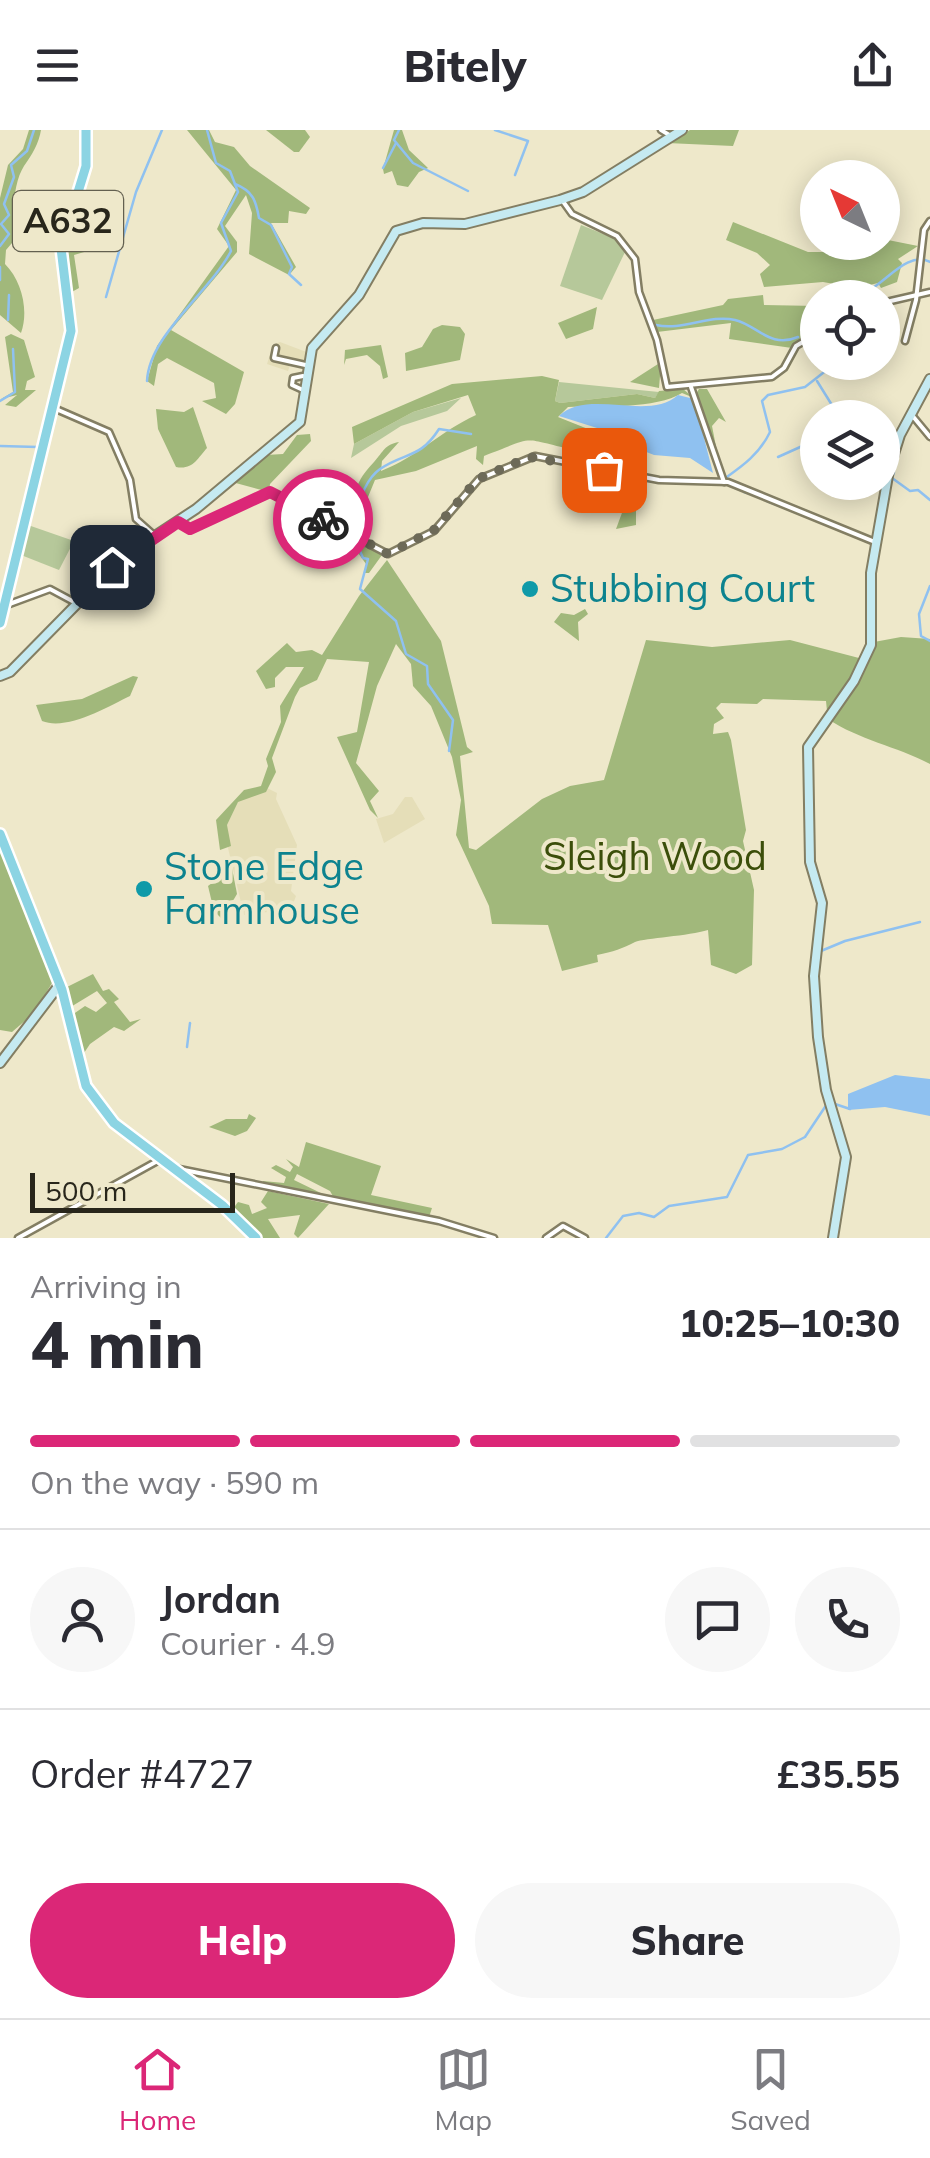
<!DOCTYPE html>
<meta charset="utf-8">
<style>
body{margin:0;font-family:Mulish,sans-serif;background:#f7f7f7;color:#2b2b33;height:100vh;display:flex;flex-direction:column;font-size:38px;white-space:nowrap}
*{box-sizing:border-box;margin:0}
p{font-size:32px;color:#7c7c81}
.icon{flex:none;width:55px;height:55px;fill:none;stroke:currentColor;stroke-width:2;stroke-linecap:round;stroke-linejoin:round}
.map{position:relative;height:1108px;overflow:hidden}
.panel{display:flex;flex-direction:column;background:#fff;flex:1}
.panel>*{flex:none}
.needle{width:65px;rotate:317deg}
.tools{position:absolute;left:800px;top:30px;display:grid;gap:20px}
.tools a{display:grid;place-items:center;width:100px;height:100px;border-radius:50%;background:#fff;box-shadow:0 5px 25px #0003;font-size:50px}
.scale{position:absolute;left:30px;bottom:25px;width:205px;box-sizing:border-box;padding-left:10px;border:5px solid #28261b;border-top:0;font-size:28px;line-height:35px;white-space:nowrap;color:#28261b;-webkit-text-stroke:8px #eee8ca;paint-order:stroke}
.pin{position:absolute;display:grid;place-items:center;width:85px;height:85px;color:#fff;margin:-42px;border-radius:20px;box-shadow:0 5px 15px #0006}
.courier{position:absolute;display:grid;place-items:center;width:100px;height:100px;margin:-50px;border:8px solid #db2777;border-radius:50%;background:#fff;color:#222;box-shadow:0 2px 12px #0007}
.overview em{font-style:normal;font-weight:800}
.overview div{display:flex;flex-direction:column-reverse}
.overview{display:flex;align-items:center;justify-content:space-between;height:170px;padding:0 30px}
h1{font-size:65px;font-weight:800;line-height:75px}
.bar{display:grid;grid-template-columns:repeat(4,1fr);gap:15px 10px;align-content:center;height:120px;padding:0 30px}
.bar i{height:12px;border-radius:8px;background:#e1e1e2}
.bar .selected{background:#db2777}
.bar p{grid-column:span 4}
.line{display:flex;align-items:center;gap:25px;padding:0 30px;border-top:2px solid #e1e1e2}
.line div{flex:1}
.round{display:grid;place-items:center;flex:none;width:105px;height:105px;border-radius:52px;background:#f7f7f7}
.primary-button{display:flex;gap:20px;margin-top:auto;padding:20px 30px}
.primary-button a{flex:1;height:115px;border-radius:60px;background:#db2777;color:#fff;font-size:40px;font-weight:800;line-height:115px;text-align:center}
.primary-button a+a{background:#f7f7f7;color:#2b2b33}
header{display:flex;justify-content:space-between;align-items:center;height:130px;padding:0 30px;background:#fff;font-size:45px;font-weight:800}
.tabs{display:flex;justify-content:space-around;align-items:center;height:140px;border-top:2px solid #e1e1e2;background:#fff;font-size:28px;color:#7c7c81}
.tabs a{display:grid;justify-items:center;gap:5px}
.tabs .selected{color:#db2777}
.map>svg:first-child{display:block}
</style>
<header><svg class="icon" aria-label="menu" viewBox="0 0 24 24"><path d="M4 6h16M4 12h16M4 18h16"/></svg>Bitely<svg class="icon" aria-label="share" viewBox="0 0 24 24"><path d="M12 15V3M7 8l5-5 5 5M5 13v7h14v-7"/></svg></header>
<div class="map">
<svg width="930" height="1108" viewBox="0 0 930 1108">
<rect width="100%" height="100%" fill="#eee8ca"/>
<g fill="#e5deb8">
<polygon points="280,212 309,223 307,237 290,235 288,241 267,234 273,215"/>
<polygon points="267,658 277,663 276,669 297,715 291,761 296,766 291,779 244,785 228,718 227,695 238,671"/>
<polygon points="405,667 412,667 425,689 384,713 376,689 393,684"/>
</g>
<g fill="#b6c89a">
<polygon points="581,95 616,109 625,122 602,170 560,156"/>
<polygon points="559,252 659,262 655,268 637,264 560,273 555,271"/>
<polygon points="461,268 447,281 401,296 351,328 354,314 413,282"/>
<polygon points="28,395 74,411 59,440 21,425"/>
</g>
<g fill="#a1b87b">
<path d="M 29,0 L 41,0 C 39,13 32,25 24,36 C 13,53 11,89 17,107 L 6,120 L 5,134 C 22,151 29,181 21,203 L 0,185 L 0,68 L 8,35 L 23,19 Z"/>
<polygon points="187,0 209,0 215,12 234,17 250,36 310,78 306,84 289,81 288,93 271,93 296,137 289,145 249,124 252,83 246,65 225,96 237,112 237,122 171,200 244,242 235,274 226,284 202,271 216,268 214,253 167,228 158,234 154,256 147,251 157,216 229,116 217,99 236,60"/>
<polygon points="266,0 305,0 310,7 299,22 294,22"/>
<polygon points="394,0 402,0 409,20 428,38 419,42 408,57 397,55 392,41 384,44 383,39"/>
<polygon points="690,0 739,0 733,16 667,13"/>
<polygon points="72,90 91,120 74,125 79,158 70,163 65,117"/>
<polygon points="733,92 808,122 828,122 832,113 882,112 883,109 918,116 898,129 902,133 897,152 881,158 878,153 857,158 823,152 764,157 760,144 770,135 757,123 726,110"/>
<polygon points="763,165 764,175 817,176 817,200 792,218 729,209 731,193 657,202 653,190 723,175 728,169"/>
<polygon points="597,177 593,199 566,209 558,193"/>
<polygon points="442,195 460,197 465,204 460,230 406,241 405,223 422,217 433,199"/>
<polygon points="11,204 24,210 35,247 27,251 25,260 36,260 16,277 5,275 17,265 1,269 13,262 5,207"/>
<polygon points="381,215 388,247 383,249 380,236 367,225 346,229 344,235 345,220"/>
<polygon points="658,234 661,234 659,258 630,252"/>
<path d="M 542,246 L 559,250 L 555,271 L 560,273 L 637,264 L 655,268 L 659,261 L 683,259 L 694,268 L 682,263 C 656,279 601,276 568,277 L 558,287 L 588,299 L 589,309 L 573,320 C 518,307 537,306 484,326 L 483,335 L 476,329 L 477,316 L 416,341 L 375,350 L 354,401 L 345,397 C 358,367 349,358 374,332 C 384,321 384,315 399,312 L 382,331 L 381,341 C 419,326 439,302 476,285 L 468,265 L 413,282 L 354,314 L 352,297 L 452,254 Z"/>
<polygon points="699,259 707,259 726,292 719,288 712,296 721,342 696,264"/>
<path d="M 193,277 L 207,318 C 197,329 193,340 176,337 L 158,299 L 156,279 L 184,282 Z"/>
<polygon points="310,304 311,311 270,354 269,362 232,352 266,325 283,324 297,305"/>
<polygon points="636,365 636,395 616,399 626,372"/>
<polygon points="341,399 382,425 369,443 364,443 366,434"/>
<path d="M 387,430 L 441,511 L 467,617 L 473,622 L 460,626 L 469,718 L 476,720 L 542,669 L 570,656 L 604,650 L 646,510 L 712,517 L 790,510 L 859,528 L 851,552 L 827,581 L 826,571 L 763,569 L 757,574 L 721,573 L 716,578 L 724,588 L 714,594 L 713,604 L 728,602 L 731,610 L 746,700 L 743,711 L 754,760 L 752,835 L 736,844 L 711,835 L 708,800 C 689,806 645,808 635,812 C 623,818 613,822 597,825 L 598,832 L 562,841 L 548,795 L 492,794 L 489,776 L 456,705 L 461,670 L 452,627 L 431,576 L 413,556 L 411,534 L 396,514 L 377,556 L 356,633 L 379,661 L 370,671 L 378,688 L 370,680 L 337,607 L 357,602 L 369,532 L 327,529 L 317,550 L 300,558 L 295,567 L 272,628 L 276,642 L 266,662 L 238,672 L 227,695 L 231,716 L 220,720 L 216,690 L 244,660 L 261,656 L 268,636 L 266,629 L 281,592 L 280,576 L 304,537 L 286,537 L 275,548 L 275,557 L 266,559 L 256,541 L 287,513 L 296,522 L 312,520 L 322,525 L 359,466 Z"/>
<polygon points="585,479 588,484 578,492 579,511 554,492 561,483 574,485"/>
<path d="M 901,507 L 930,509 L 930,634 C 896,616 859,610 828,589 L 874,512 Z"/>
<path d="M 133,546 L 138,547 L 130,566 C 107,577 67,601 42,591 L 36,575 L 82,569 Z"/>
<polygon points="0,714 55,848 34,883 12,902 0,900"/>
<polygon points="232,738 237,764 222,789 214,781 208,756"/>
<polygon points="93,844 103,861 109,859 119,869 114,872 130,892 141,889 124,901 114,897 90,914 82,926 72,885 85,876 96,882 107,873 97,861 69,878 65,858"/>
<polygon points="249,984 256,988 247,1001 235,1006 209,997 226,989 247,989"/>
<polygon points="306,1012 381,1036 371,1065 432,1078 429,1087 334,1068 330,1061 297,1044 294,1050 329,1067 261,1056 263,1051 284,1053 286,1047 271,1038 276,1035 290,1042 293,1037 286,1029 299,1037"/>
<polygon points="268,1061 329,1074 298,1108 294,1104 300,1085 268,1089 280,1108 259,1108 232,1080 238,1072 249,1075 252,1084 267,1078 261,1072"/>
</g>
<g fill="#8fc1f0">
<path d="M 678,265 L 694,269 L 713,343 L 690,328 L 654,325 L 601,304 L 597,298 L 559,286 C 588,258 649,292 678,265 Z"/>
<polygon points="895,945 930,949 930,986 885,977 848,980 848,964"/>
</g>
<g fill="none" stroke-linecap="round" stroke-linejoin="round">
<g stroke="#8fc1f0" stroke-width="2.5">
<polyline points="399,0 394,10 413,33 468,61"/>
<polyline points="495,0 528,11 515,45"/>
<polyline points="383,38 396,13"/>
<path d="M 235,54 C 253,61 256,71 259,88 L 271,95 L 292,137 L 289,144 L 301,155"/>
<polyline points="0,116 9,104 1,94 9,85 4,74 14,47 11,35 27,21 34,0"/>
<polyline points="0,137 0,150"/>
<polyline points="106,167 136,62 162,0"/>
<path d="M 869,168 L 868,161 C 888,150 908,121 930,132"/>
<polyline points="8,190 9,165"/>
<path d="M 656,195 C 683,201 709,184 735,190 C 757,195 770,219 798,207"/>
<polyline points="882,208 889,202 889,182 883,177"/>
<path d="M 147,251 C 149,205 210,162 231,121 L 221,93 L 238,62 L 230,41 L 216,33 L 207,0"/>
<polyline points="817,251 840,288"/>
<polyline points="0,271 15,262 13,219"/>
<polyline points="0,316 38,317"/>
<polyline points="778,327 818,309"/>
<polyline points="882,331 886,338"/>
<polyline points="889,342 894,342 892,348 910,361 918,360 930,370"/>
<path d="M 724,349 C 741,337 759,325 770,302 L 762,271 L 768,265 L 805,257 L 837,232"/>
<polyline points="744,362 755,365"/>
<polyline points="766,365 811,383"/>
<polyline points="767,371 805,386"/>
<polyline points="930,456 919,484 921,506 930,511"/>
<path d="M 449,621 L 453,590 L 428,554 L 427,536 L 406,524 L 396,491 L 360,459 L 368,429 L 363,428 L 350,398 C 358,379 362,352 380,339 C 405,322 420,329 439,299 L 471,304"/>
<polyline points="821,821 845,811 920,792"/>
<polyline points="187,917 190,893"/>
<polyline points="835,974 850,979"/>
<polyline points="606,1108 623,1086 639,1083 654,1087 669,1076 727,1067 748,1025 782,1019 805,1007 827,974"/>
</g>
<g stroke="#837e63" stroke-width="9">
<g id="street">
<polyline points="661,0 671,6"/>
<polyline points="562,70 572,84 617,106 635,129 639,162 657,210 667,257 772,247 784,238 796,216 818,203"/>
<polyline points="882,173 930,162"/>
<polyline points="905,211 916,170 924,100 930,91"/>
<polyline points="276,218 274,228 310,236"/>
<polyline points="303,246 293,248 292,255 303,260"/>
<polyline points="691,257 724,352"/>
<polyline points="56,279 109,302 130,350 136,389 154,405"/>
<polyline points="911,284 930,307"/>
<polyline points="179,392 190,399 270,363 388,424 434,401 479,349 535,326 659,350 728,352 875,412"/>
<polyline points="4,476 50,459 76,473"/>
<polyline points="179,1039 439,1091 494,1108"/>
<polyline points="18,1108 161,1029"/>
<polyline points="546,1108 563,1096 585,1108"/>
</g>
</g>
<g stroke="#837e63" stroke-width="12">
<g id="secondary">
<polyline points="0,546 10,542 123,427 196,379 300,292 312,218 359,165 396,101 423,93 465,94 560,70 583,62 682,0"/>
<polyline points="0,933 60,854"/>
<polyline points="833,1108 846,1027 826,960 818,907 814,846 822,773 810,732 808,617 854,551 871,515 871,443 889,340 900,305 930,249"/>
</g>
</g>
<g stroke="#fff" stroke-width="14">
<g id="primary">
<polyline points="0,493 71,201 61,118 86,36 86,0"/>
<polyline points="0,704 62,860 86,956 114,993 222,1075 256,1108"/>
</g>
</g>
<use href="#street" stroke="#fff" stroke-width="4"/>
<use href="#secondary" stroke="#c5eaf1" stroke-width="8"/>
<use href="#primary" stroke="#8cd4e3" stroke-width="9"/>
</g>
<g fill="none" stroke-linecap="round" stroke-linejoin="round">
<polyline stroke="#6d6a58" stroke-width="10" stroke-dasharray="0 18" points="323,389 388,424 434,400 478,349 530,327 604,340"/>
<polyline stroke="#db2777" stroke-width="12" points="112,437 178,392 190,399 270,362 323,389"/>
</g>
<g fill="#0f9aa8" stroke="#eee8ca" stroke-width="4">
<circle cx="530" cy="459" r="10"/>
<circle cx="144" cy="759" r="10"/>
</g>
<g text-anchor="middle" stroke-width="8" stroke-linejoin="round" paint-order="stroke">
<rect fill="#eee8ca" stroke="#636050" stroke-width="2.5" x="13" y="61" width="110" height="60" rx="8"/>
<g font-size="35" font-weight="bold" fill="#28261b">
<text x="68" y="103">A632</text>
</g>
<g font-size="38" fill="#0d838f" stroke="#eee8ca" text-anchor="start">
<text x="550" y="472">Stubbing Court</text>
<text x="164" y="750">Stone Edge<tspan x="164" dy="44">Farmhouse</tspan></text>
</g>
<g font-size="38" fill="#3b4e0a" stroke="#eee8ca">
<text x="655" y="740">Sleigh Wood</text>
</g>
</g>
</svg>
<div class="tools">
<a><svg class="needle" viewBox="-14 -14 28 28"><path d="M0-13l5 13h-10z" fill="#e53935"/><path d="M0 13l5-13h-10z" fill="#7c7c81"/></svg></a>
<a><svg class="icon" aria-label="locate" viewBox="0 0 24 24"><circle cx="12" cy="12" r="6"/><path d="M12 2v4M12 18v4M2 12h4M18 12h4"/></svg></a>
<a><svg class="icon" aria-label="layers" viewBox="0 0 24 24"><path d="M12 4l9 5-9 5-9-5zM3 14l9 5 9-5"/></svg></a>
</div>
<div class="scale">500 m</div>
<div class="pin" style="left:604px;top:340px;background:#ea580c"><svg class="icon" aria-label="bag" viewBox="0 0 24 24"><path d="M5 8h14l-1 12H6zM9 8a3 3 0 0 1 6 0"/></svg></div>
<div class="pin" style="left:112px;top:437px;background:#1f2937"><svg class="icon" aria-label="home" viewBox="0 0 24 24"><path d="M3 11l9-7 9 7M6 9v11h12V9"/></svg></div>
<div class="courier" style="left:323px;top:389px"><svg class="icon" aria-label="bike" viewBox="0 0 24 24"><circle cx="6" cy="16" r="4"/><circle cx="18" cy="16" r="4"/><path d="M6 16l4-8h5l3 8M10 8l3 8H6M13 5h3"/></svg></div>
</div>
<section class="panel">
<div class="overview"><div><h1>4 min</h1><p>Arriving in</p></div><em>10:25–10:30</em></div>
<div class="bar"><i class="selected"></i><i class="selected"></i><i class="selected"></i><i></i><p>On the way · 590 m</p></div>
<div class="line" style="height:180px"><a class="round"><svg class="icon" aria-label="person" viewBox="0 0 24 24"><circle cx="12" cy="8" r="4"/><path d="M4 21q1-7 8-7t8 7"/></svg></a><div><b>Jordan</b><p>Courier · 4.9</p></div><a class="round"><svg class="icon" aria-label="chat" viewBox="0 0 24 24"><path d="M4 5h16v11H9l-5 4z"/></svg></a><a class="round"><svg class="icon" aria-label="phone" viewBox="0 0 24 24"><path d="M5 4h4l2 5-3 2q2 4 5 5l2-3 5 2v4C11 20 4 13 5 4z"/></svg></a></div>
<div class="line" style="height:130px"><div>Order #4727</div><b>£35.55</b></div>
<div class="primary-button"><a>Help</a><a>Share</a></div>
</section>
<nav class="tabs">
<a class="selected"><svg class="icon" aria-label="home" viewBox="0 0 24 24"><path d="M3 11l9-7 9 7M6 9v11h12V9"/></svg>Home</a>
<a><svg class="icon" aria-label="map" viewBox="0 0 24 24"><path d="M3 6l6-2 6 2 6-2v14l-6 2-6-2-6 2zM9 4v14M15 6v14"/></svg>Map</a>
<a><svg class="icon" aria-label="saved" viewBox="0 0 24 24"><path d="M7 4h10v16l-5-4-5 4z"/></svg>Saved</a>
</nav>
